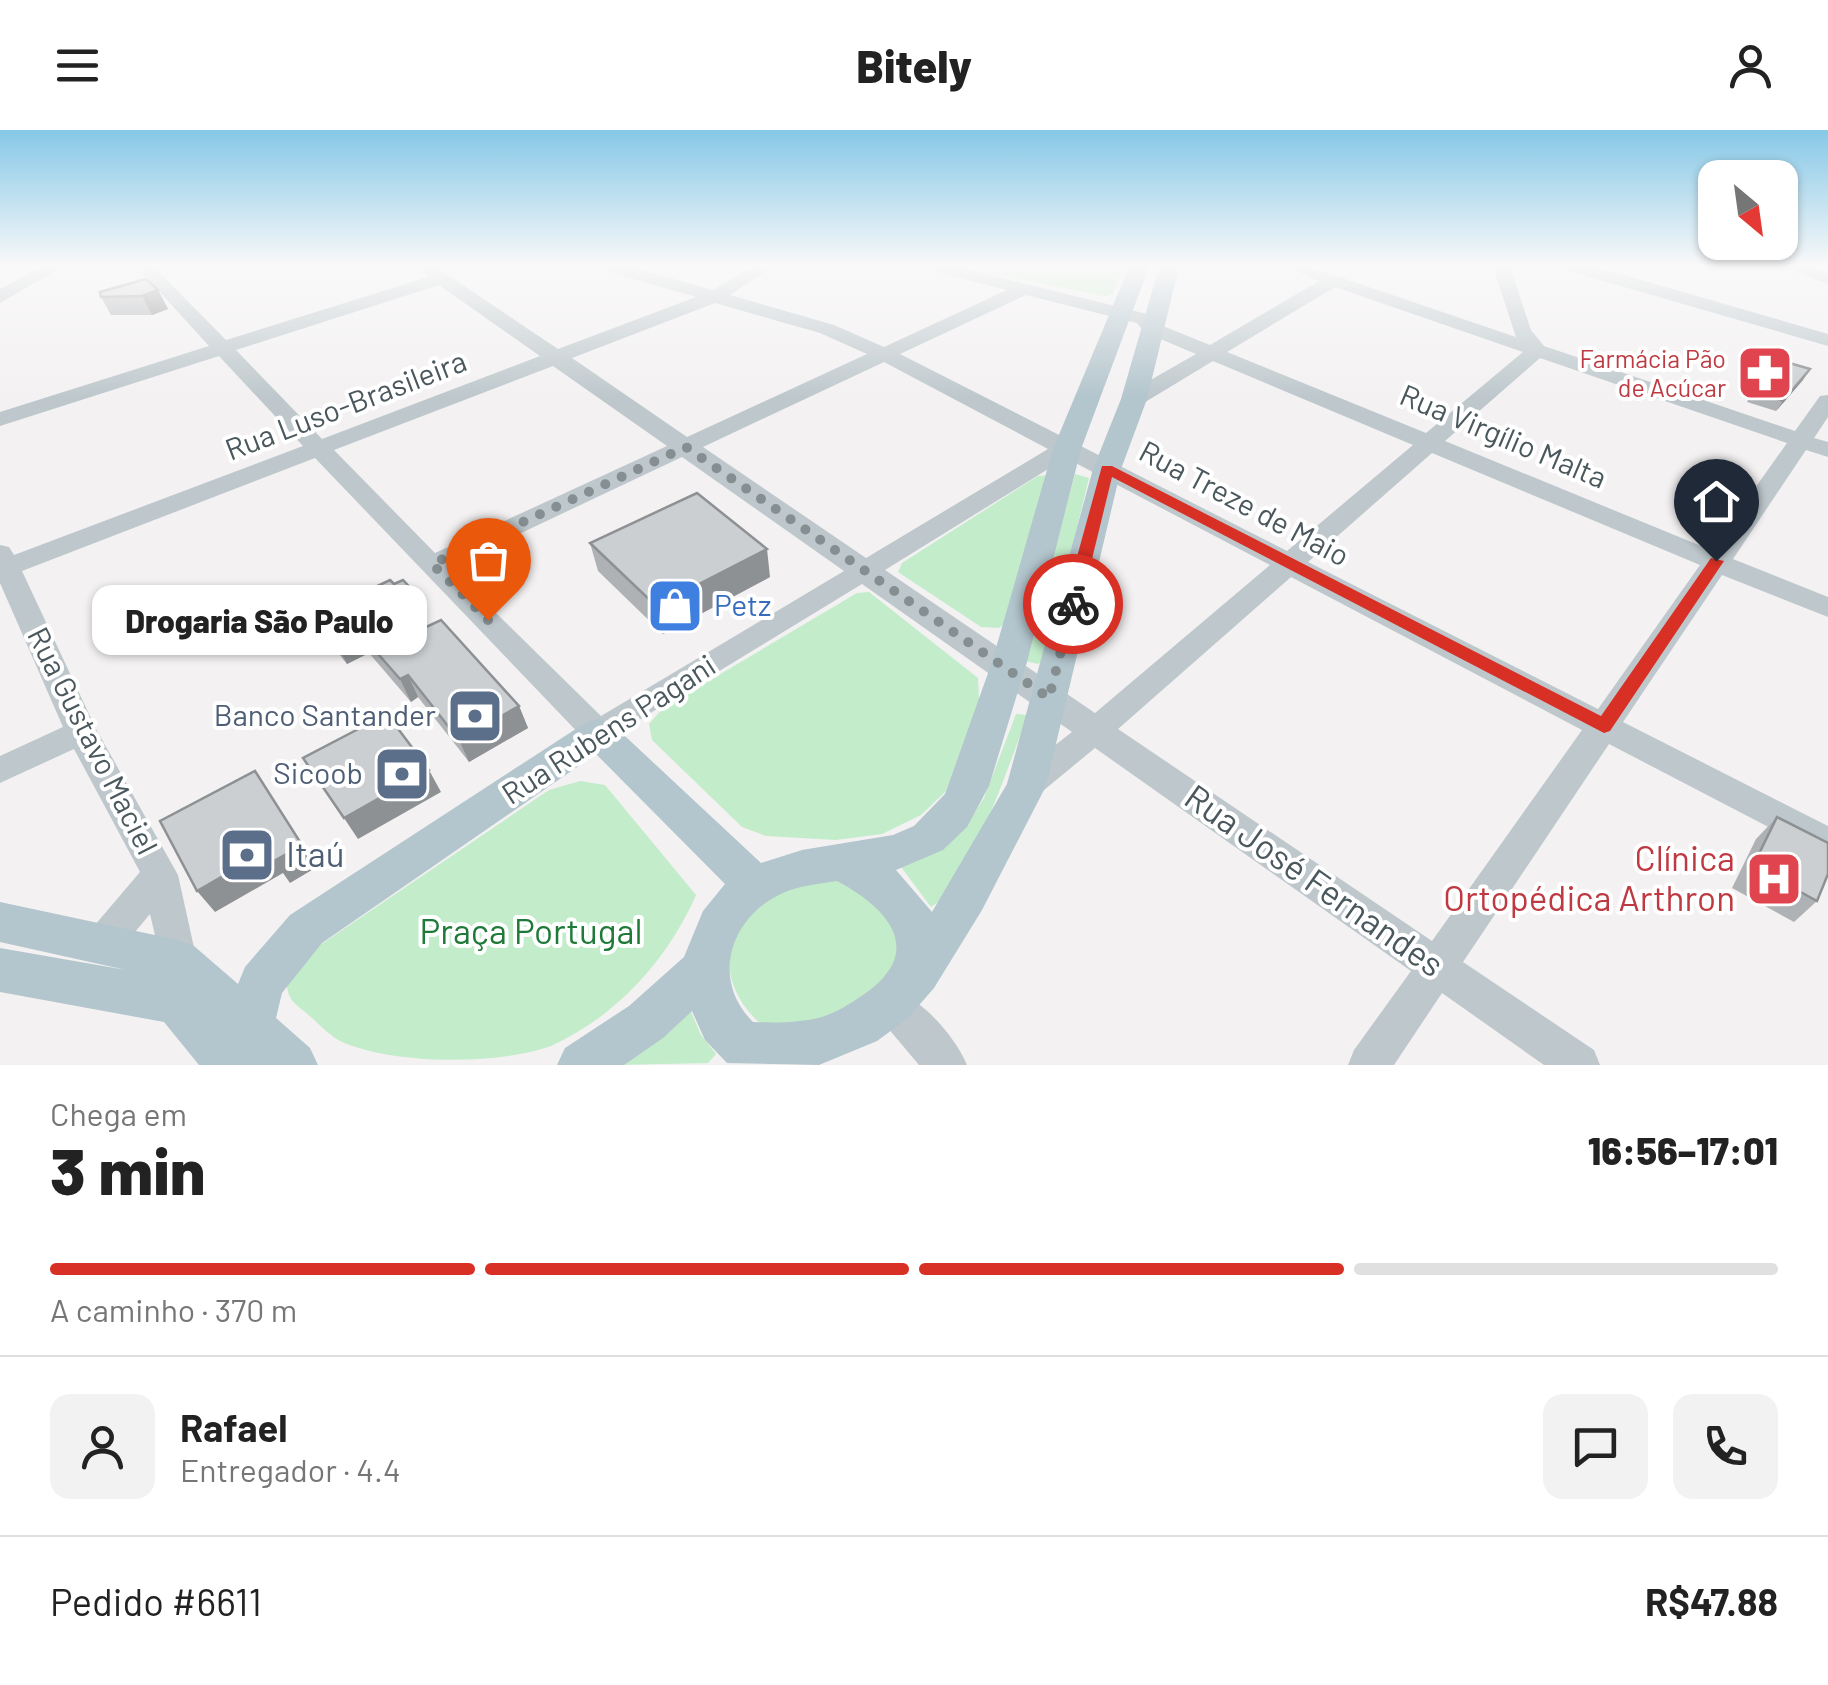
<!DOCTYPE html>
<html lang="pt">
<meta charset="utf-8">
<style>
body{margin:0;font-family:Barlow,sans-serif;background:#f2f2f2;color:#222;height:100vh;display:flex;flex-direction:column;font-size:38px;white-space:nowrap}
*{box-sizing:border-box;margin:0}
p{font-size:32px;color:#767676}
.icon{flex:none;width:55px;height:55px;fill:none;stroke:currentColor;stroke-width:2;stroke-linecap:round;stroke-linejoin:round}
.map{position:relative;height:935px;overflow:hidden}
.side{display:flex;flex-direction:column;background:#fff;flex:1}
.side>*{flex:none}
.needle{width:65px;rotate:151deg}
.tools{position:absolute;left:1698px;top:30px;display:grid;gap:20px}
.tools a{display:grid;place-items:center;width:100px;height:100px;border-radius:20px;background:#fff;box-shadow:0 2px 8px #0004;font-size:50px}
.pin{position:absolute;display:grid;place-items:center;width:85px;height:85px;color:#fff;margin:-102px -42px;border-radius:50% 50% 50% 0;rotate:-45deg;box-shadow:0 0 10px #0007}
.pin .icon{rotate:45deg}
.courier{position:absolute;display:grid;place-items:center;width:100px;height:100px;margin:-50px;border:8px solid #d93025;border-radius:50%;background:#fff;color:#222;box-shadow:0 2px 12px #0007}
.bubble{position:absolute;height:70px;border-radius:20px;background:#fff;box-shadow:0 2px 8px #0004;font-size:32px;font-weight:800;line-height:70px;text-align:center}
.overview em{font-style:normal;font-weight:800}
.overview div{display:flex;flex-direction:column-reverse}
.overview{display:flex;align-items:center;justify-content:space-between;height:170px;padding:0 50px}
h1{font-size:65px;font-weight:800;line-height:75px}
.bar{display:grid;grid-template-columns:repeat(4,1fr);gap:15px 10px;align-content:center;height:120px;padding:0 50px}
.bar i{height:12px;border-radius:8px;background:#e0e0e0}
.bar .active{background:#d93025}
.bar p{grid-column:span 4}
.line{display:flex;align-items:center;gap:25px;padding:0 50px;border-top:2px solid #e0e0e0}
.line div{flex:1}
.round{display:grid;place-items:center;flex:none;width:105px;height:105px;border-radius:20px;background:#f2f2f2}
header{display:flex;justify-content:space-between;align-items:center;height:130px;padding:0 50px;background:#fff;font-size:45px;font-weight:800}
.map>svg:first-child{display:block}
</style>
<header><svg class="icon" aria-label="menu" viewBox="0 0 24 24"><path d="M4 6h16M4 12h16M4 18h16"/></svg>Bitely<svg class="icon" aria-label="person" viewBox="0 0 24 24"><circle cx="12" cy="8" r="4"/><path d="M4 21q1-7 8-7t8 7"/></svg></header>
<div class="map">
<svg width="1828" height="935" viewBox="0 0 1828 935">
<rect width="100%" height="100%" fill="#f3f1f1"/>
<g fill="#c3eccb">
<polygon points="986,137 1123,137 1113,164 1105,166 990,143 983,141"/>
<polygon points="1075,344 1089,348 1045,530 1038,534 1025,531"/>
<polygon points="1050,345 1006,492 999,498 981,497 898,442 902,433 1038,346"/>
<polygon points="869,462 978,548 979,571 946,661 921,685 882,704 836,710 766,706 742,697 652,610 649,594 663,578 857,463"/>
<path d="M 1016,584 L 1028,585 C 1010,630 970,756 931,777 L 901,737 L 961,703 L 984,668 Z"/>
<path d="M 580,651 L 605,655 L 696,765 C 668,829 617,886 551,916 C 497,935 396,935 342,912 C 331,907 321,896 312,888 C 306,882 294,875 290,867 C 287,861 286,851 285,845 L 292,834 L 549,660 Z"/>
<path d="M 841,750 L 884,775 L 901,822 L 865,889 L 762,895 C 709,849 722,783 787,754 C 801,748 825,751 841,750 Z"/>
<polygon points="688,875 701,905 716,924 708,933 619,935"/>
</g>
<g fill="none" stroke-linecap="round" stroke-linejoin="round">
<g fill="#bec8cc" fill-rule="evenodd">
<polygon points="41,137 62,137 0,173 0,159"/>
<path d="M 137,137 L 154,137 L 226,210 L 428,147 L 417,137 L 436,137 L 558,219 L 696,167 L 606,141 L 604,137 L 630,137 L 713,160 L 752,137 L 772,137 L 730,165 L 834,195 L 884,217 L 1007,160 L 933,141 L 931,137 L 958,137 L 1151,185 L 1158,194 L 1210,215 L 1319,151 L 1286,137 L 1310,137 L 1516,207 L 1493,137 L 1510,137 L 1531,200 L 1544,216 L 1795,301 L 1820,266 L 1828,265 L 1828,287 L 1814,308 L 1828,312 L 1828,327 L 1806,320 L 1733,429 L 1828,467 L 1828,487 L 1722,445 L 1623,592 L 1828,696 L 1828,728 L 1609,614 L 1463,832 L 1594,920 L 1600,935 L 1544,935 L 1442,863 L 1394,935 L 1348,935 L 1354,920 L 1411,841 L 1095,618 L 1038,665 L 1026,669 L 1014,665 L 1009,656 L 1014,647 L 1072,602 L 862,454 L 598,615 L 587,612 L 315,328 L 22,441 L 96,599 L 178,745 L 197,831 L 192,844 L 178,849 L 164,844 L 150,784 L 115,826 L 102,831 L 89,826 L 83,814 L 89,802 L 140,742 L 74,619 L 0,653 L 0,626 L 63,597 L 0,453 L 0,415 L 9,417 L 14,425 L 303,316 L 219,226 L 0,296 L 0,282 L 209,216 ZM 439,155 L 540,226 L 322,309 L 236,220 ZM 1335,157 L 1523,222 L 1426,303 L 1227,222 ZM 1026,165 L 1137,193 L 1144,202 L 1196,224 L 1126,264 L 1123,269 L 1126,274 L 1142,274 L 1213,231 L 1413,315 L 1287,421 L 900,224 ZM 715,173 L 820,203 L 867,224 L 687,307 L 572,228 ZM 1540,228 L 1787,313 L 1711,420 L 1445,311 ZM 884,232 L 1048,319 L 866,428 L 703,317 ZM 553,236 L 667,316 L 435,423 L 334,320 ZM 1432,323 L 1700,435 L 1598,579 L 1308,432 ZM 682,327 L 844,441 L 601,586 L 449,437 ZM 1066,328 L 1270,435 L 1095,583 L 885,440 ZM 1291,447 L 1582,600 L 1432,811 L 1118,599 Z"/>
<polygon points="1555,137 1600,138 1828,204 1828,216"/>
<polygon points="1782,137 1807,137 1828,143 1828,154"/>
<path d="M 901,864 C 927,874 956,909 967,935 L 919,935 L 887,897 L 881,883 L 887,869 Z"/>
</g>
<path fill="#b3c5cd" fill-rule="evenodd" d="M 1129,137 L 1149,137 L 1081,319 L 1027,532 L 989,656 L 967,697 L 943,720 L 896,740 L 932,782 L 1007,654 L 1093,339 L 1121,269 L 1159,137 L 1179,137 L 1147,269 L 1121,339 L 1046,656 L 982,780 L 934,858 L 907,889 L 877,911 L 819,935 L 727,933 L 705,910 L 692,881 L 663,908 L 624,935 L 557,935 L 565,918 L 629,876 L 684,827 L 703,781 L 725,754 L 596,624 L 322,813 L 282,863 L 276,888 L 310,918 L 318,935 L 199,935 L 164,892 L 0,862 L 0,818 L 126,840 L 0,812 L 0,772 L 178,810 L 194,816 L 238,854 L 245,837 L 290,785 L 585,593 L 598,589 L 611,593 L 761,733 L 802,720 L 893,705 L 914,696 L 945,664 L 992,532 L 1053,319 ZM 837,751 C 890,779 926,822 863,865 C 850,874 837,882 822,887 C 799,893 776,893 753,892 C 710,850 730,786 783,763 C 800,755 820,754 837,751 Z"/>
</g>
<g fill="#afb2b5">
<polygon points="158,160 168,179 152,185 111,185 101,167"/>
<polygon points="1803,250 1776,281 1747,272 1754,261"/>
<polygon points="590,413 770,447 663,504 598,441"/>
<polygon points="314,486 426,486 415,491 519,576 528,598 469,632 418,567 411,572 369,523 347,534 326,508"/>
<polygon points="1777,687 1817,771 1794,792 1732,758 1756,709"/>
</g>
<g fill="#8e9193">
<polygon points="158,160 168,179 152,185 142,166"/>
<polygon points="1810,239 1803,250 1776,281 1783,271"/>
<polygon points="767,419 770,447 663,504 656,476"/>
<polygon points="416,464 426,486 407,495 397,473"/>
<polygon points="358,501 369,523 347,534 335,512"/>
<polygon points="408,545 418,567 411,572 400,549"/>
<polygon points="519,576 528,598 469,632 459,610"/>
<polygon points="429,640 441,662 358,709 344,688"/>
<polygon points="255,641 317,737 290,753 283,743 215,782 197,761"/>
</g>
<g fill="#cbcfd2" stroke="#8e9193" stroke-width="2.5">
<polygon points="146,149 158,160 142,166 101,167 100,162"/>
<polygon points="1786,232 1810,239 1783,271 1754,261"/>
<polygon points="697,363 767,419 656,476 590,413"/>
<polygon points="390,450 394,454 403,450 416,464 397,473 422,499 441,490 519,576 459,610 408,545 400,549 358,501 335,512 314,486"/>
<polygon points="387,584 429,640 344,688 303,628"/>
<polygon points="255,641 302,715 274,731 268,720 197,761 160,691"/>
<polygon points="1777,687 1828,713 1828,744 1817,771 1753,736"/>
</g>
<linearGradient id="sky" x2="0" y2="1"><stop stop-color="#86c8e7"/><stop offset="0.51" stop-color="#faf9f9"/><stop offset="1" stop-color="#faf9f9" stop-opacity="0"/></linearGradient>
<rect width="1828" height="267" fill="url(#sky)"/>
<polygon fill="#d93025" points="1102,336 1112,336 1601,586 1711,428 1724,431 1610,601 1604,603 1112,347 1081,474 1078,478 1067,478 1064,474"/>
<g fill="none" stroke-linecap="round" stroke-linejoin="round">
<polyline stroke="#858e91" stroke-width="10" stroke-dasharray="0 18" points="488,490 432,434 686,317 1049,568 1073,474"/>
</g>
<defs>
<g id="pharmacy-square" transform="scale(2.875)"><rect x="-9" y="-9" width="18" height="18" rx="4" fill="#e0444e" stroke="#fff"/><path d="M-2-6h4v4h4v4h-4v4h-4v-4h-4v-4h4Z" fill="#fff"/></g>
<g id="shop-square" transform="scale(2.875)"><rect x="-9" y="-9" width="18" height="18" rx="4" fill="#3f7fe0" stroke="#fff"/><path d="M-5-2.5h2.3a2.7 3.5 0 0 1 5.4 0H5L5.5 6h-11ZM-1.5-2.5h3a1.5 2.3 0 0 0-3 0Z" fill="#fff"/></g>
<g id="bank-square" transform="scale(2.875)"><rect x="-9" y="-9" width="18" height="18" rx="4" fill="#5c6f8a" stroke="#fff"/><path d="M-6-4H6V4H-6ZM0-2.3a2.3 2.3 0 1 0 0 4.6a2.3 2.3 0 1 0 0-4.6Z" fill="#fff"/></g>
<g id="hospital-square" transform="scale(2.875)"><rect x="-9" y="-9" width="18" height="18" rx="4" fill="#e0444e" stroke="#fff"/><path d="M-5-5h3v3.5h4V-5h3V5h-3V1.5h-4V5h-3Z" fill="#fff"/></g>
</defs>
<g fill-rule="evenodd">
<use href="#pharmacy-square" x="1765" y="243"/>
<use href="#shop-square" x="675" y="476"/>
<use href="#bank-square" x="475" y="586"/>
<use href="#bank-square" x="402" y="644"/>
<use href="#bank-square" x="247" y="725"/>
<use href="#hospital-square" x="1774" y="749"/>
</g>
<g text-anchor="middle" stroke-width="8" stroke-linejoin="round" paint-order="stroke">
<g font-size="25" fill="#be3a42" stroke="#fff" text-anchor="end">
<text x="1726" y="238">Farmácia Pão<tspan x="1726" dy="29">de Acúcar</tspan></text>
</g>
<g font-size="30" fill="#4a585d" stroke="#fff">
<text transform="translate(346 276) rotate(-21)" y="10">Rua Luso-Brasileira</text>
<text transform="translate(1503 307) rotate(23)" y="10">Rua Virgílio Malta</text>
<text transform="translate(1244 374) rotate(28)" y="10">Rua Treze de Maio</text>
<text transform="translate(609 600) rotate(-33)" y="10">Rua Rubens Pagani</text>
<text transform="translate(92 611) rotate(63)" y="10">Rua Gustavo Maciel</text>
</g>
<g font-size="30" fill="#366cbe" stroke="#fff" text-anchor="start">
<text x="714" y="486">Petz</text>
</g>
<g font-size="30" fill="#4e5e75" stroke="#fff" text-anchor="end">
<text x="436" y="596">Banco Santander</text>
<text x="363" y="654">Sicoob</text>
</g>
<g font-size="35" fill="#4e5e75" stroke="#fff" text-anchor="start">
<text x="286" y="737">Itaú</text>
</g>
<g font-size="35" fill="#be3a42" stroke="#fff" text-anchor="end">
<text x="1735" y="741">Clínica<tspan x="1735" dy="40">Ortopédica Arthron</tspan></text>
</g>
<g font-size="35" fill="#4a585d" stroke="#fff">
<text transform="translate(1314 751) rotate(35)" y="12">Rua José Fernandes</text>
</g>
<g font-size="35" fill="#1f7a39" stroke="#fff">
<text x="531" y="814">Praça Portugal</text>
</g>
</g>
</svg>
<div class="tools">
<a><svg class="needle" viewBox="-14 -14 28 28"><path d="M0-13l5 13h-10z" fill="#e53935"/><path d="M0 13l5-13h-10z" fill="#767676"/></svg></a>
</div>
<div class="pin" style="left:488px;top:490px;background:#ea580c"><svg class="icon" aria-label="bag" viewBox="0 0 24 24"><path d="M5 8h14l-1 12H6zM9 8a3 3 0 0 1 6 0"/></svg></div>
<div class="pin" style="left:1716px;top:431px;background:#1f2937"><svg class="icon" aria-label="home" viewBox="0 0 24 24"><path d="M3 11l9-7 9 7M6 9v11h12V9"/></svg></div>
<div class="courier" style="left:1073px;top:474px"><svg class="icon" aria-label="bike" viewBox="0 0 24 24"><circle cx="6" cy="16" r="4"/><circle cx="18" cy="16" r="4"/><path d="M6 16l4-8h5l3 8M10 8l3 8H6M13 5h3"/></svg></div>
<div class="bubble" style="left:92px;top:455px;width:335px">Drogaria São Paulo</div>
</div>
<section class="side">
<div class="overview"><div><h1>3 min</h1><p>Chega em</p></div><em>16:56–17:01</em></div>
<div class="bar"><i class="active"></i><i class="active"></i><i class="active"></i><i></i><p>A caminho · 370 m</p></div>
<div class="line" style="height:180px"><a class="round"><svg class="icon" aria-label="person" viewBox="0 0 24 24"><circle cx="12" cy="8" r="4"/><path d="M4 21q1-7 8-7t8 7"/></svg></a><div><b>Rafael</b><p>Entregador · 4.4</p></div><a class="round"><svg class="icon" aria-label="chat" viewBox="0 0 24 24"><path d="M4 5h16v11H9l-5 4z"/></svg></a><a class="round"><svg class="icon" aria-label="phone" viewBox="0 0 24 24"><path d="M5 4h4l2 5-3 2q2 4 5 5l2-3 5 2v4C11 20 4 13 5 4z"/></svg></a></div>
<div class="line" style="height:130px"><div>Pedido #6611</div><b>R$47.88</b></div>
</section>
